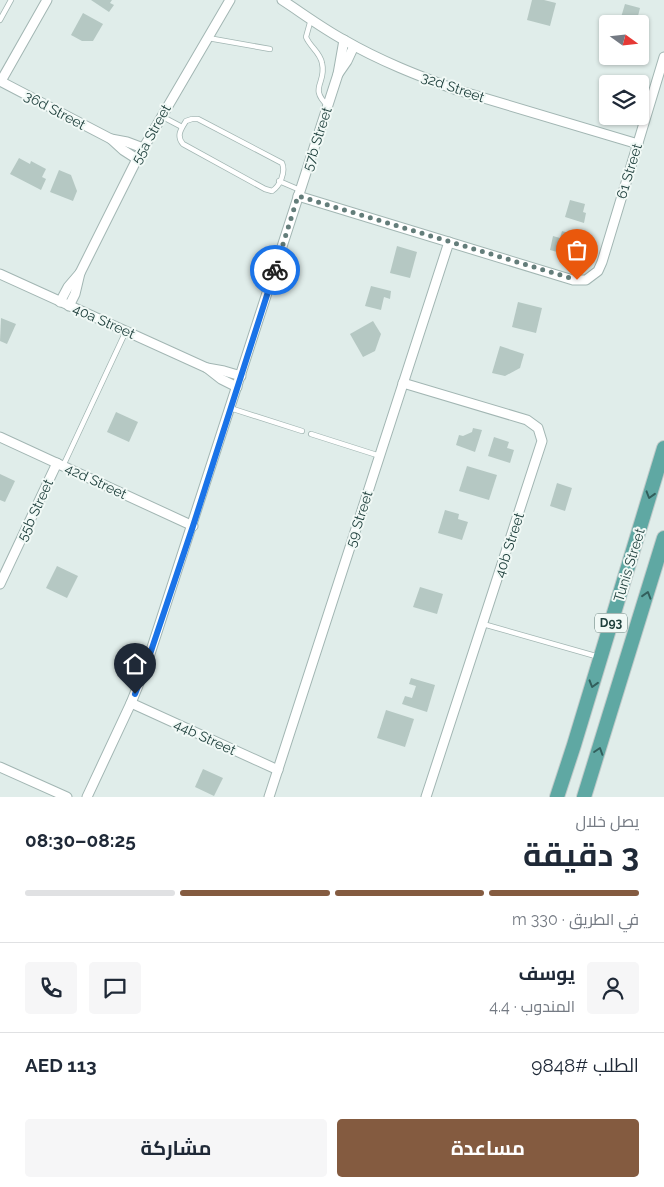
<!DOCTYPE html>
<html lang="ar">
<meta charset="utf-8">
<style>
body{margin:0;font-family:Raleway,Cairo,sans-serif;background:#f6f6f7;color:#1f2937;direction:rtl;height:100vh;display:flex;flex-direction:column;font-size:19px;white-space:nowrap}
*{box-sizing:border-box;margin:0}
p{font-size:16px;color:#747a83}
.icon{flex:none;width:28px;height:28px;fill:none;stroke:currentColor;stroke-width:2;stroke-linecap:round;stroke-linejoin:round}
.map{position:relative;height:797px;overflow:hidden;direction:ltr}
.drawer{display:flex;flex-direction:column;background:#fff;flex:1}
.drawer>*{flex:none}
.needle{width:32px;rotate:105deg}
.controls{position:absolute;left:599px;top:15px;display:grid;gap:10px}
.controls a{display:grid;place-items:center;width:50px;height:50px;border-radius:5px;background:#fff;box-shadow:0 1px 4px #0004;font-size:25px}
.pin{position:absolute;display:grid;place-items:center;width:42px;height:42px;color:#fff;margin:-51px -21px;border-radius:50% 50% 50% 0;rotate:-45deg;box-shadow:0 0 5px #0007}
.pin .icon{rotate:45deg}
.courier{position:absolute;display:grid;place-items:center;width:50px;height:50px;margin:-25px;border:4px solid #1a73e8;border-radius:50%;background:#fff;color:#222;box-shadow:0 1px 6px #0007}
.summary em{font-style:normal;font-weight:700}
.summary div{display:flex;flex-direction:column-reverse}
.summary{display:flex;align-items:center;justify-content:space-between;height:85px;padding:0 25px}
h1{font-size:32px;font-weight:700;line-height:38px}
.bar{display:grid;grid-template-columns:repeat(4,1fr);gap:8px 5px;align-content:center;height:60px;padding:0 25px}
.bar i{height:6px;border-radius:4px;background:#e0e1e3}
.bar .active{background:#845b40}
.bar p{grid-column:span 4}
.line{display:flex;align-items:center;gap:12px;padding:0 25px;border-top:1px solid #e0e1e3}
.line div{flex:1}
.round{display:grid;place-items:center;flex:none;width:52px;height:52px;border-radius:5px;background:#f6f6f7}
.action{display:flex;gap:10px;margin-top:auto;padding:10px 25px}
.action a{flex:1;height:58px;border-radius:5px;background:#845b40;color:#fff;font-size:20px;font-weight:700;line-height:58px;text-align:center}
.action a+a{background:#f6f6f7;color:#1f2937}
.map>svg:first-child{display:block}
</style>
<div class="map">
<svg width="664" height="797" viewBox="0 0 664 797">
<rect width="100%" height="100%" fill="#e0edea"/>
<g fill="#b5c8c3">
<polygon points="91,0 112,0 110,3 114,5 109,12"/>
<polygon points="532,0 544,0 556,3 550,26 527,20"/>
<polygon points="625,4 640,8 636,24 619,24"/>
<polygon points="83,13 103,24 93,41 82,41 71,35"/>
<polygon points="19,158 30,164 31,161 46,169 42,177 46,179 41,190 10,174"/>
<polygon points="59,170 71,175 77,191 73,201 50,192"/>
<polygon points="570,200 585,204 583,212 586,213 584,223 565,217"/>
<polygon points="562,231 582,237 576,257 550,250 553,236 560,238"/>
<polygon points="397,246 417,252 410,278 390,273"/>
<polygon points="371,286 391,291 390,299 384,297 381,310 365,306"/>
<polygon points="518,302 542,308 536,333 512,327"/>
<polygon points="1,318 16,324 7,344 0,341"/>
<polygon points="373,321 381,334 375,351 363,357 350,334"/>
<polygon points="500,346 524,354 520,368 505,376 492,373"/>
<polygon points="116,412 138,422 129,442 107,432"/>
<polygon points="473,428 482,430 475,452 456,445 459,435 463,436 472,432"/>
<polygon points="494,437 509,442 507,448 514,450 510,463 488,456"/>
<polygon points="467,466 497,475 489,500 459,491"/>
<polygon points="0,474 15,481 5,502 0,500"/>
<polygon points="557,483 572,488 565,511 550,506"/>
<polygon points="445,510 459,514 458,519 468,522 462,540 438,533"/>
<polygon points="57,566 78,576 67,598 46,588"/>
<polygon points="420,587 443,594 437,614 413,607"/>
<polygon points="411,678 435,685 427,712 402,704 405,696 412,698 416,686 409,684"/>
<polygon points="386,710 414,719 405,747 377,738"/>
<polygon points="203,769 223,778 214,796 195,787"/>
</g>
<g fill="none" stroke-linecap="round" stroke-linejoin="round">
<g stroke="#a2b6b3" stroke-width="6">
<g id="lane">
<path d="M 311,19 L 306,37 C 310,47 320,52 322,63 C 327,84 308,87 328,106"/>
<polyline points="0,20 11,0"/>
<polyline points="208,38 270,49"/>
<polyline points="163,117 182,127"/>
<path d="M 192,119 L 198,119 L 282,163 C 286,172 280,186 272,191 L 265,189 L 183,144 C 176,136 181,129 186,121 Z"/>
<polyline points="279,181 300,190"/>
<polyline points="230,408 302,431"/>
<polyline points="311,434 380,456"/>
<polyline points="63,466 126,331"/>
<polyline points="483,624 599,657"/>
</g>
</g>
<g stroke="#a2b6b3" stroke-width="11">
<g id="street">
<path d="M 282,0 C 302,13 322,28 344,40 C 380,61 419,76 457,90 L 638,144"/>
<polyline points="338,74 347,61 354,46"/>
<polyline points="0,81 111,139 123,150 137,159"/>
<polyline points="1,81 47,0"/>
<polyline points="111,139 127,142 143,148"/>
<polyline points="298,196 573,280 586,280 598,271 602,262 664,57"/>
<polyline points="0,274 207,368 221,379 237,387"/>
<polyline points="60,302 68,287 80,273"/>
<polyline points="69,306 75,294 80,273 137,159 230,0"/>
<polyline points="207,368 224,371 241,376"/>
<polyline points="403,383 527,420 538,428 542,441 426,797"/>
<polyline points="0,437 193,526"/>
<polyline points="0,584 57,463"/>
<polyline points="131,703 278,770"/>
<polyline points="0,767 67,797"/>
<polyline points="87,797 131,703 146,666 338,74 344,40"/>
<polyline points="269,797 449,242"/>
</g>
</g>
<g stroke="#c0cac9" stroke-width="16">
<g id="primary">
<polyline points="557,797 574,745 664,448"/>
<polyline points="584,797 664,538"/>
</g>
</g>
<use href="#lane" stroke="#fff" stroke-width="4.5"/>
<use href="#street" stroke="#fff" stroke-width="9"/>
<use href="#primary" stroke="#5fa8a3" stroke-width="14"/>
</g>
<defs><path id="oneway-chevron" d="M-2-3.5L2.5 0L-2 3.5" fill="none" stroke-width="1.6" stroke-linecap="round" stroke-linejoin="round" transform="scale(1.25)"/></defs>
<g stroke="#325f5c">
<use href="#oneway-chevron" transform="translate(650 495) rotate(107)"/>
<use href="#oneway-chevron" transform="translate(647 595) rotate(-73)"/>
<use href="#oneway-chevron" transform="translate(593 684) rotate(107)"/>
<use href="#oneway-chevron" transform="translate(599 751) rotate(-72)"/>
</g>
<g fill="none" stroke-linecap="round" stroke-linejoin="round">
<polyline stroke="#637d7a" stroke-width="5" stroke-dasharray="0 9" points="275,270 298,196 577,280"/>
<polyline stroke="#1a73e8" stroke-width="6" points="135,694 146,666 193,526 275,270"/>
</g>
<g text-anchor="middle" stroke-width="4" stroke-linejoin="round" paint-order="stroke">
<rect fill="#f1f9f6" stroke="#5e7874" stroke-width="1" x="595" y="613.5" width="32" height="19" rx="4"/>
<g font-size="12" font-weight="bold" fill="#1f403d">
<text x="611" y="627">D93</text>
</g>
<g font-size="14" fill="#1f403d" stroke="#f1f9f6">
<text transform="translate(453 87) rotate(19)" y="5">32d Street</text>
<text transform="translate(55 110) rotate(28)" y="5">36d Street</text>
<text transform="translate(151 134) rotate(-61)" y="5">55a Street</text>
<text transform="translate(317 139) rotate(-72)" y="5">57b Street</text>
<text transform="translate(629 171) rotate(-73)" y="5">61 Street</text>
<text transform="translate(104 321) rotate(24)" y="5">40a Street</text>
<text transform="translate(96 481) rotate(25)" y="5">42d Street</text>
<text transform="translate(35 510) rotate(-65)" y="5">55b Street</text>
<text transform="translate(359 519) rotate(-72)" y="5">59 Street</text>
<text transform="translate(509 545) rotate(-72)" y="5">40b Street</text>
<text transform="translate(629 565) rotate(-73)" y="5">Tunis Street</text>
<text transform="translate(205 737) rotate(25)" y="5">44b Street</text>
</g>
</g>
</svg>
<div class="controls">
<a><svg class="needle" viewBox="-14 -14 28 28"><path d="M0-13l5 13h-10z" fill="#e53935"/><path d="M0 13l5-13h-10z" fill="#747a83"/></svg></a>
<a><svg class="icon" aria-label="layers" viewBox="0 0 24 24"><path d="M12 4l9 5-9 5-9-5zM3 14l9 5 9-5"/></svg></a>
</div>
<div class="pin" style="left:577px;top:280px;background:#ea580c"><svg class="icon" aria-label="bag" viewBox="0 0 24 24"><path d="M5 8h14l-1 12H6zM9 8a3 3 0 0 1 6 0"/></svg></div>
<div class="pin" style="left:135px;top:694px;background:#1f2937"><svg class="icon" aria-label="home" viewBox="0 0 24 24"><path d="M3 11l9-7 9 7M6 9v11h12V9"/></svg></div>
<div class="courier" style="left:275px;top:270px"><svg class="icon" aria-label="bike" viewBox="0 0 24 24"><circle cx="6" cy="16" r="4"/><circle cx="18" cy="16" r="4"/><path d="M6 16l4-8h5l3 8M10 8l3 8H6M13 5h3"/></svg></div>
</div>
<section class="drawer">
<div class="summary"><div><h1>3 دقيقة</h1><p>يصل خلال</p></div><em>08:25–08:30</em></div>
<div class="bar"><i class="active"></i><i class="active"></i><i class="active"></i><i></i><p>في الطريق · 330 m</p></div>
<div class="line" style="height:90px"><a class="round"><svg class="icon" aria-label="person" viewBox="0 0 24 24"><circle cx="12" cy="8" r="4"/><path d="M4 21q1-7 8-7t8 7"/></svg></a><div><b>يوسف</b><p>المندوب · 4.4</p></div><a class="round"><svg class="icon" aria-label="chat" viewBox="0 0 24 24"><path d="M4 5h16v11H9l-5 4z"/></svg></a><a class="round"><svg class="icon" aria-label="phone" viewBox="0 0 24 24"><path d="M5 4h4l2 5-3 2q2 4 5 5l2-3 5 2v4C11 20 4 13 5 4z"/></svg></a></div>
<div class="line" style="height:65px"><div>الطلب #9848</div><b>AED 113</b></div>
<div class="action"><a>مساعدة</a><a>مشاركة</a></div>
</section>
